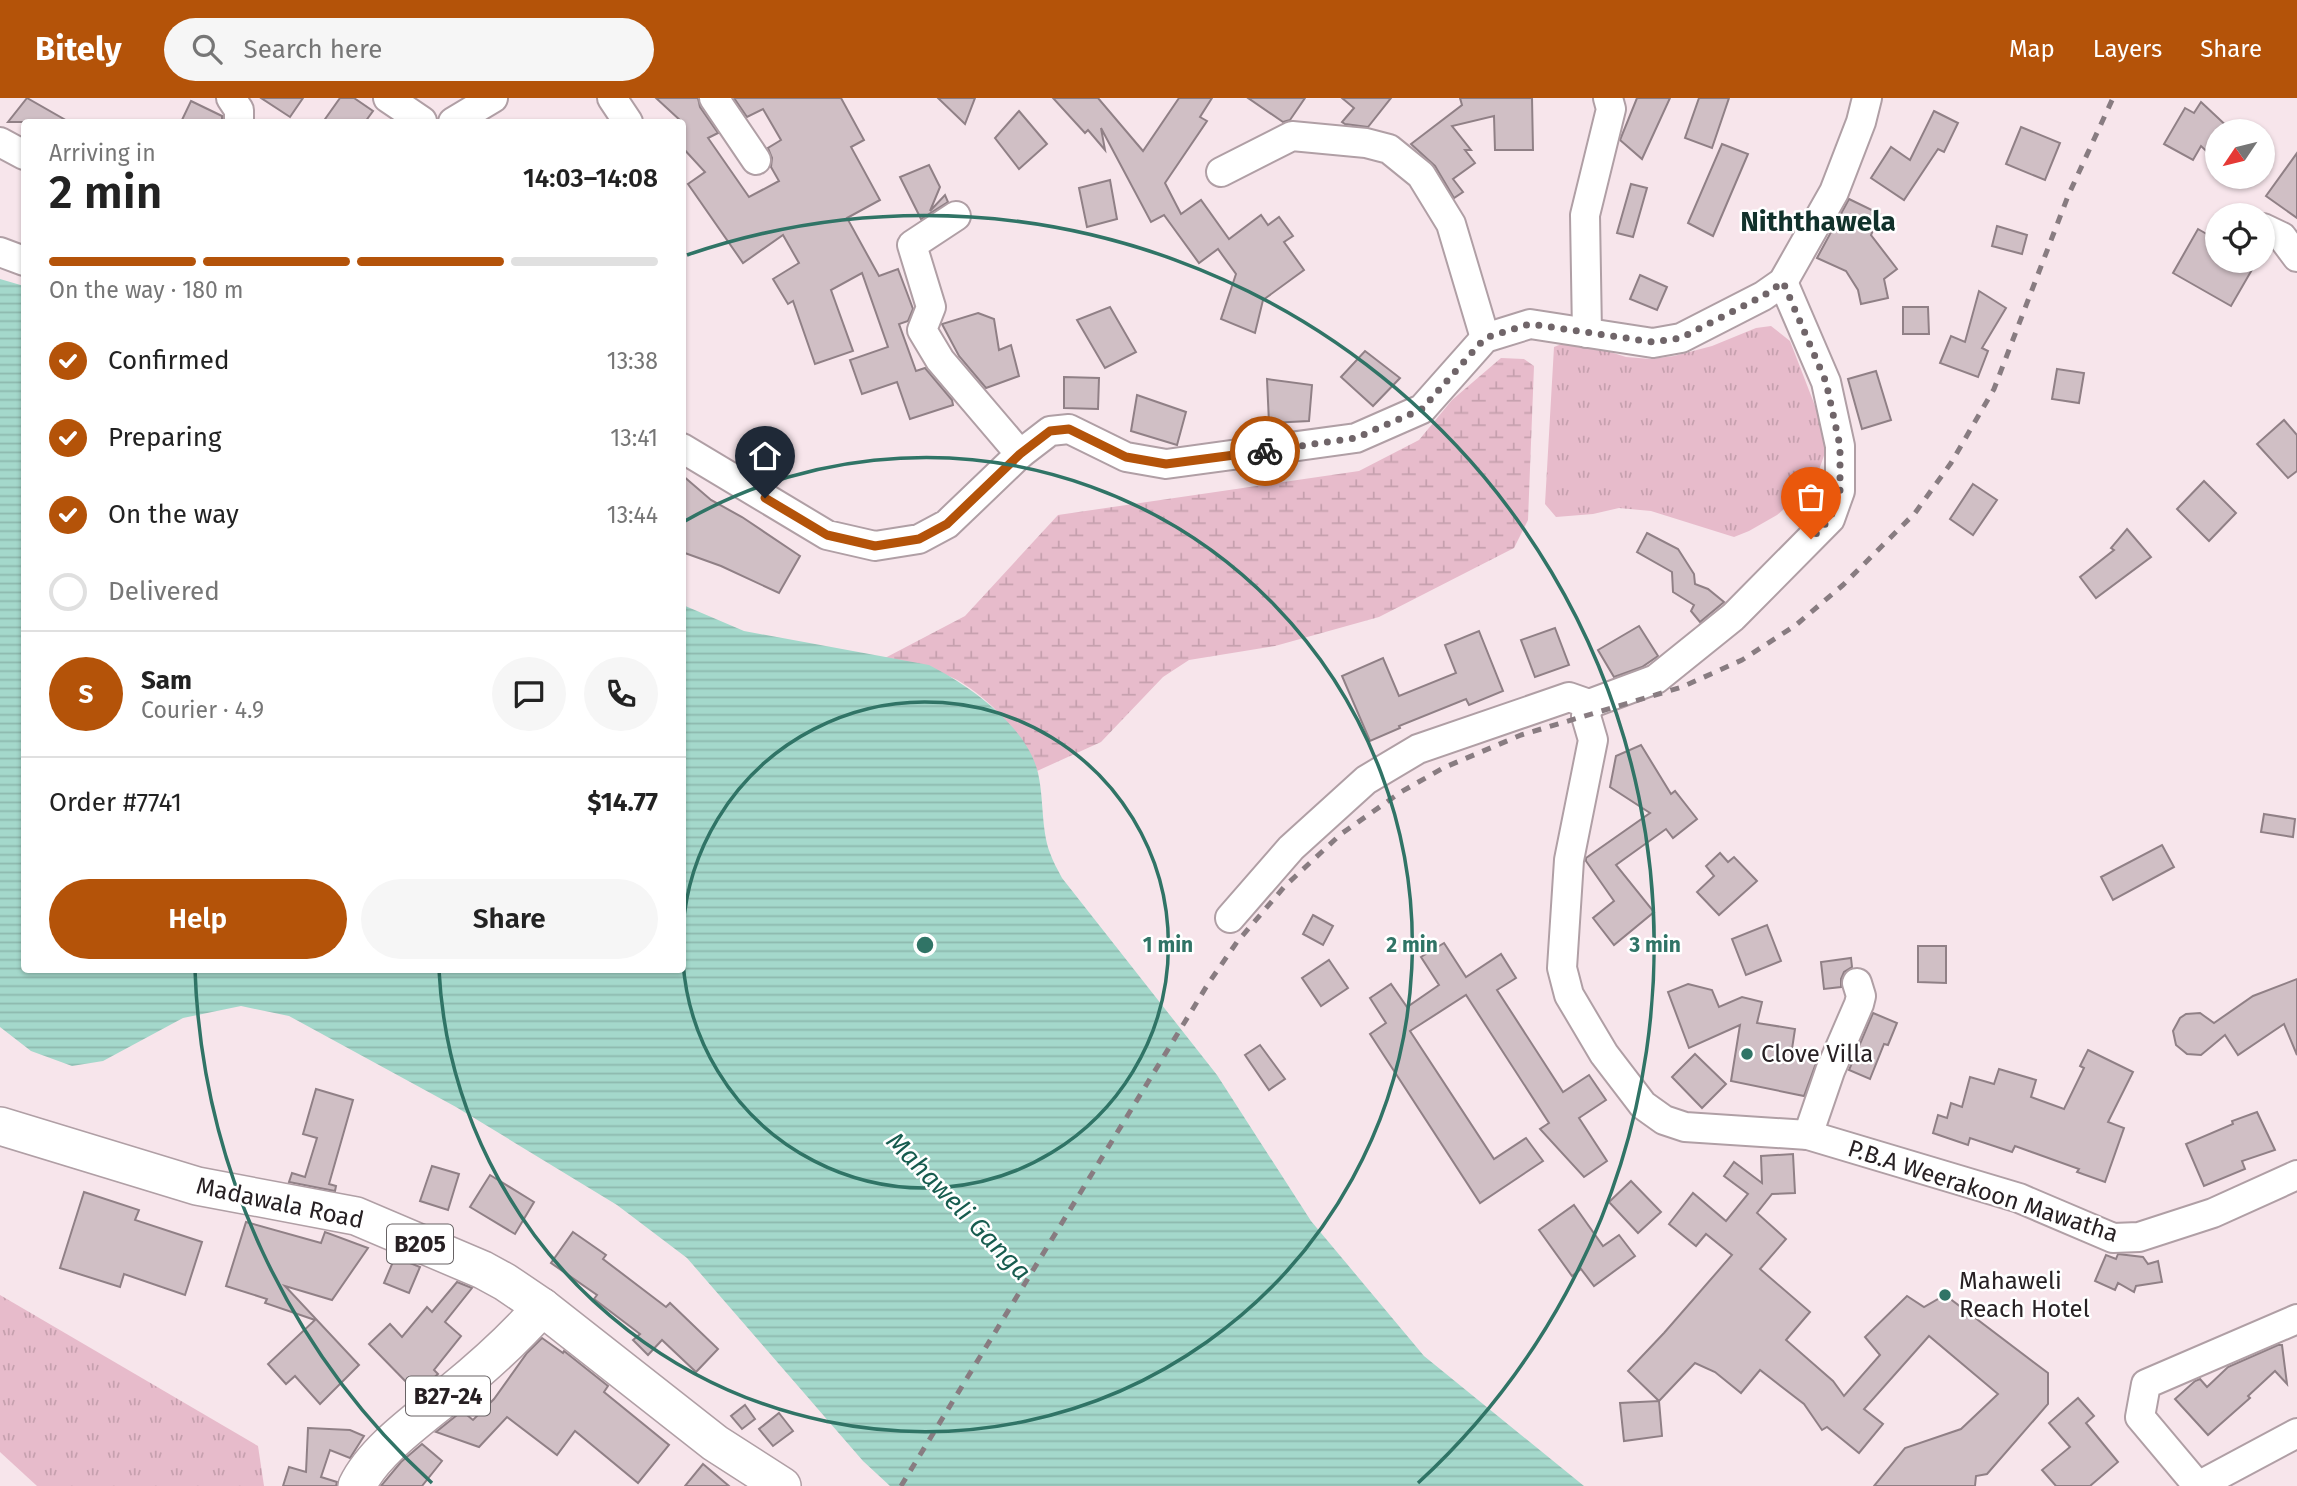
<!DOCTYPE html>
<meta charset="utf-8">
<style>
body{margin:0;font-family:"Fira Sans",sans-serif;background:#f6f6f6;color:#222;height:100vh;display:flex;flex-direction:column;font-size:26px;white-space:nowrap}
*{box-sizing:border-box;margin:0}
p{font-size:23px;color:#767676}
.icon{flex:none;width:38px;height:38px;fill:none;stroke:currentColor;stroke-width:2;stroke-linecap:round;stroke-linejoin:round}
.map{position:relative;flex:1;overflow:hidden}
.drawer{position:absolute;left:21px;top:21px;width:665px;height:854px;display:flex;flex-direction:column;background:#fff;border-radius:7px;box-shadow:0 2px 5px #0004}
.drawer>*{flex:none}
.needle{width:46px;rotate:235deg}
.controls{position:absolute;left:2205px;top:21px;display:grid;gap:14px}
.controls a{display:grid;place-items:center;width:70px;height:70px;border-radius:50%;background:#fff;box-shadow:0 2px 5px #0004;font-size:35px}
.pin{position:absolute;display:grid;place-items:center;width:60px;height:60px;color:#fff;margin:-72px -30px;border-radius:50% 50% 50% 0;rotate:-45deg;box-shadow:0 0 7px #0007}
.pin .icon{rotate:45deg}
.courier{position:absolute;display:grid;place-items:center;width:70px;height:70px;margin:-35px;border:5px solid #b45309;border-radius:50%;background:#fff;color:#222;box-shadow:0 2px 9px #0007}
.headline em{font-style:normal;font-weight:600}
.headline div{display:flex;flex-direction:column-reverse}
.headline{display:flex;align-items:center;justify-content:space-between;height:119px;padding:0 28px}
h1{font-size:46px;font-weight:600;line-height:52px}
.bar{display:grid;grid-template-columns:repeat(4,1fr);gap:10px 7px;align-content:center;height:84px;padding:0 28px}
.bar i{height:9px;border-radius:5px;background:#e0e0e0}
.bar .current{background:#b45309}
.bar p{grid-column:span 4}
.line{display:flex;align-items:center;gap:18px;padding:0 28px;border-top:2px solid #e0e0e0}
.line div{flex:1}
.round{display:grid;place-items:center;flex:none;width:74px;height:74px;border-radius:37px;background:#f6f6f6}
ol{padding:0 28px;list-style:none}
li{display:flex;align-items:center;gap:21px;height:77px}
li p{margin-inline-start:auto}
li .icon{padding:7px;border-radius:50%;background:#b45309;color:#fff;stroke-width:4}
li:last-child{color:#767676}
li i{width:38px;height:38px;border:4px solid #e0e0e0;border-radius:50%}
.action{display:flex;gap:14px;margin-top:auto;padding:14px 28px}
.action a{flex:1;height:80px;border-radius:42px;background:#b45309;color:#fff;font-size:28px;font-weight:600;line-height:80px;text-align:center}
.action a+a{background:#f6f6f6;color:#222}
header{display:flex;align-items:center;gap:42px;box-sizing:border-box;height:98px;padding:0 35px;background:#b45309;color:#fff}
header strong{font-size:33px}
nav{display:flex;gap:38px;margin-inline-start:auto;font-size:24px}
.search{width:490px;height:63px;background:#f6f6f6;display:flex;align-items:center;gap:18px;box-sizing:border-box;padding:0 24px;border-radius:38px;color:#767676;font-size:26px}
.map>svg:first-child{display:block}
</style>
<header>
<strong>Bitely</strong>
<div class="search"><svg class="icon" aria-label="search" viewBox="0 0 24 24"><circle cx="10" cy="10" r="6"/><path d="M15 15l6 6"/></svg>Search here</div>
<nav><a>Map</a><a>Layers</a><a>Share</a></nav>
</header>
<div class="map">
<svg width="2297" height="1388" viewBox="0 0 2297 1388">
<defs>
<pattern id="grass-tufts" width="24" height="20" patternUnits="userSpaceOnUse" patternTransform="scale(1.75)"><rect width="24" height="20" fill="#e7bbcb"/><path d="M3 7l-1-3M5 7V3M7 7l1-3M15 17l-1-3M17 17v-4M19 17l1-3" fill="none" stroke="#c6a0ae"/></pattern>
<pattern id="wetland-marsh" width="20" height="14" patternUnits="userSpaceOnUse" patternTransform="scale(1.75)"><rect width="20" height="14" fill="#e7bbcb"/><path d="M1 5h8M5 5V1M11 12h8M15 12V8" fill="none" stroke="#c6a0ae"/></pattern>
<pattern id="water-rules" width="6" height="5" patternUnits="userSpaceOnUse" patternTransform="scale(1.75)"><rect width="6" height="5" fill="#a4d8cb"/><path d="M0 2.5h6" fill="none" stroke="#8db9ae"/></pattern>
</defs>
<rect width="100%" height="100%" fill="#f7e5eb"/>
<g fill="url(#grass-tufts)">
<polygon points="1771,228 1790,243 1822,326 1827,349 1819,372 1800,397 1777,417 1749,433 1734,439 1651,413 1619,410 1593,416 1556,419 1545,406 1554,249 1572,242 1626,259 1651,261 1674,258 1712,248 1756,230"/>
<polygon points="0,1197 258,1348 264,1388 37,1388 0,1354"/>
</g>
<path fill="url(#wetland-marsh)" d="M 1501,260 L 1524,261 L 1534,268 L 1528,422 L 1514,450 L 1379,519 L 1275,548 L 1189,562 L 1163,579 L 1101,644 L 1037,673 C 1021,636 994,604 959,583 C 943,573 905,566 885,560 L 965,518 L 1058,417 L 1359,373 L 1419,342 L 1452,302 Z"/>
<path fill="url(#water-rules)" d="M 0,181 L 24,188 L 24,872 L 682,872 L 683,507 L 744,533 L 929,567 C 970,588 1027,628 1038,675 C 1044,701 1041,731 1050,755 C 1053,764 1058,772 1062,780 L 1217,977 L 1311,1123 L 1424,1258 L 1584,1388 L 890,1388 L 863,1363 L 687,1160 L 617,1107 L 456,1009 L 289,918 L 241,908 L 183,920 L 103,963 L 72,968 L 31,953 L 0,929 Z"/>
<g fill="#d0bfc5" stroke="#908086" stroke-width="2">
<polygon points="27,0 69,24 8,24"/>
<polygon points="261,0 303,0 290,19"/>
<polygon points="340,0 354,0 373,13 365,24 323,24"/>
<polygon points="656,0 698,0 700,9 718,35 708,40 749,99 779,83 771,69 772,60 768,50 781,42 763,11 747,19 734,0 841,0 864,42 851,49 880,102 847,120 879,178 898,171 913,211 908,223 899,226 916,273 925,270 952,302 953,307 910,321 897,284 862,296 850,262 888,249 862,175 831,192 853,253 815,266 793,203 788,206 773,181 799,165 783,137 743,165 688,86 705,74 682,49 682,24"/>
<polygon points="938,0 975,0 965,26"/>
<polygon points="1053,0 1098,0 1143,53 1179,0 1212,0 1200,19 1207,23 1165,85 1181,116 1201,102 1229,141 1261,117 1268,127 1279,119 1293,138 1284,144 1304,172 1263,202 1255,235 1221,221 1236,176 1218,151 1199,165 1164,117 1151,124 1101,30 1105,52 1088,32 1085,35"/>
<polygon points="1248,0 1305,0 1290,22 1283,24"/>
<polygon points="1342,0 1391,0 1368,29 1345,26 1342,24 1354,10"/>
<polygon points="1460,0 1532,0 1533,52 1495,52 1494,18 1452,28 1471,52 1465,52 1475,65 1453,81 1463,94 1454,100 1435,68 1411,46 1462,7"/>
<polygon points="1637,0 1670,0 1642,61 1620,42"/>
<polygon points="1699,0 1729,0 1712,50 1685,40"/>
<polygon points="191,3 222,18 222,24 181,24"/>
<polygon points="2201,4 2232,33 2217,33 2217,63 2201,48 2193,62 2164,46 2185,10 2194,15"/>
<polygon points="1019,13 1047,46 1019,71 995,40"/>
<polygon points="1934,13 1958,25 1944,54 1938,51 1904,102 1871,80 1891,49 1910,62"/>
<polygon points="2021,29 2060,45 2045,82 2006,66"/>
<polygon points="1722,46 1748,56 1713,138 1688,125"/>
<polygon points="2297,55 2297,120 2266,98"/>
<polygon points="929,67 940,89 930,113 945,97 948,104 921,121 900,79"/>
<polygon points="1110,82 1117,121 1087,129 1079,90"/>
<polygon points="1631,86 1647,90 1633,139 1617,135"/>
<polygon points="1849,101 1880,116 1871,137 1897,171 1884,181 1888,200 1861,206 1858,192 1846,173 1817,160"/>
<polygon points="1997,128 2027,137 2022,156 1992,148"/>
<polygon points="2198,131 2217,142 2217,163 2257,163 2231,208 2173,175"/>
<polygon points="1640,177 1667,189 1657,212 1630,201"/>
<polygon points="1979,193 2006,210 1982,250 1988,253 1978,279 1940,265 1951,238 1965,244"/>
<polygon points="1110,209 1136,254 1105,270 1077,222"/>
<polygon points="1903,209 1928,209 1929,236 1903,236"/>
<polygon points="978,215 994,221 999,252 1011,247 1019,278 986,290 959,258 942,226"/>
<polygon points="1365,253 1400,280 1373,308 1341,279"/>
<polygon points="2057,271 2084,275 2079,305 2052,301"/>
<polygon points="1876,273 1891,322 1862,331 1848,281"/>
<polygon points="1064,279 1099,280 1098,311 1064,310"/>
<polygon points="1267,281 1312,287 1309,323 1269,325"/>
<polygon points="1137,297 1186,314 1177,347 1131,333"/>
<polygon points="2284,322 2297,337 2297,373 2288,380 2257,346"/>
<polygon points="682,377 711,402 742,419 800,458 779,495 721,468 682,454"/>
<polygon points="2204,383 2236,415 2209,443 2177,411"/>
<polygon points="1973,386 1997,402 1973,437 1950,421"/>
<polygon points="2127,431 2151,459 2096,500 2080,479 2114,452 2111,450"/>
<polygon points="1647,435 1678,451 1694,476 1695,486 1708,491 1724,504 1700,524 1691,513 1694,507 1673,494 1672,474 1637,454"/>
<polygon points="1639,528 1658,558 1642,569 1614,579 1598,552"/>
<polygon points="1555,530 1569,567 1535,579 1521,542"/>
<polygon points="1479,533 1503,593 1469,607 1466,601 1399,628 1400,630 1370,643 1342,578 1383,560 1399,598 1456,575 1445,547"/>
<polygon points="1641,647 1671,696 1675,693 1697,721 1673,740 1666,731 1616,767 1654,814 1614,847 1593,820 1614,803 1586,763 1586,760 1650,715 1610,689 1616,658"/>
<polygon points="2264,716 2295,721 2293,739 2261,734"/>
<polygon points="2162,747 2174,769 2113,802 2101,779"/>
<polygon points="1720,755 1728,764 1734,759 1757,783 1719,817 1697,794 1714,778 1706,768"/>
<polygon points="1313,817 1333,828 1323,847 1303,836"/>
<polygon points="1767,827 1781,863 1746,877 1732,841"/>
<polygon points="1444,845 1466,879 1501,856 1516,880 1497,892 1563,994 1589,977 1606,1002 1579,1020 1607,1063 1584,1079 1540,1031 1549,1025 1466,897 1410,933 1494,1061 1526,1040 1543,1063 1480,1105 1370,936 1386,925 1370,900 1391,886 1407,909 1439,887 1421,859"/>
<polygon points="1918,848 1946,848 1946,885 1918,884"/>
<polygon points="1851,860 1852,869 1844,874 1841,881 1841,889 1824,891 1821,864"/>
<polygon points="1329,862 1348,890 1321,908 1302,880"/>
<polygon points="2297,881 2297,957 2284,926 2238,957 2225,937 2201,957 2187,956 2176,947 2173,933 2180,920 2186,916 2200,915 2214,925 2253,898"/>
<polygon points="1688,886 1712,892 1719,909 1742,899 1762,904 1757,925 1795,931 1792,951 1819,957 1804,998 1731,983 1740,927 1689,950 1668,894"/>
<polygon points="1873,915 1897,925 1888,947 1884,946 1870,981 1849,972"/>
<polygon points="1260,947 1285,981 1269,992 1245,957"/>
<polygon points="2088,952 2133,974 2108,1024 2124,1030 2105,1084 2077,1074 2079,1071 2015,1048 2012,1054 1970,1040 1968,1047 1933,1035 1938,1017 1947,1020 1951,1005 1962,1009 1970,979 1994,986 1999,971 2036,982 2031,999 2064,1011 2084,970 2080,968"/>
<polygon points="1695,956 1726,986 1702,1010 1672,979"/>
<polygon points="316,991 353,1002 329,1086 336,1088 335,1093 289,1084 292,1075 305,1079 317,1040 303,1036"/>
<polygon points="2257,1014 2275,1052 2242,1063 2245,1071 2204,1088 2186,1046 2233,1026 2232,1023"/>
<polygon points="1793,1056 1795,1095 1772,1096 1757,1115 1786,1141 1760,1171 1810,1214 1786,1242 1833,1283 1844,1298 1880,1257 1865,1239 1907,1198 1924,1209 1945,1197 2048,1275 2048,1306 1987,1376 1976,1378 1975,1388 1874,1388 1905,1350 1961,1331 1998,1296 1929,1238 1864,1311 1883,1326 1859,1355 1827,1329 1822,1332 1804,1306 1760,1272 1741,1295 1715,1274 1695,1265 1659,1303 1628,1273 1664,1235 1732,1157 1706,1136 1696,1148 1669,1126 1693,1095 1726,1123 1748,1096 1724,1078 1734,1064 1762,1085 1761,1058"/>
<polygon points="432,1068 459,1076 448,1112 420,1103"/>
<polygon points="490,1077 534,1104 515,1136 470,1109"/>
<polygon points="1631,1083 1661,1114 1638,1135 1609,1104"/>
<polygon points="84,1094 139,1112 135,1122 202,1144 185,1197 124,1176 120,1189 60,1170"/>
<polygon points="1574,1107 1603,1148 1619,1137 1635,1158 1594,1188 1581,1171 1572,1178 1539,1132"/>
<polygon points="246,1124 321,1145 325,1134 368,1150 332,1202 285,1188 359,1267 320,1306 295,1278 286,1286 268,1266 315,1222 265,1205 267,1201 226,1188"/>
<polygon points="573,1134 606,1157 603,1161 666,1209 670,1205 718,1251 696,1274 662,1242 648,1257 633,1242 640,1236 594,1201 597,1197 551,1165"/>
<polygon points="2118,1156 2143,1159 2148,1166 2158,1163 2162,1184 2136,1188 2134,1194 2118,1185 2115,1192 2095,1183 2106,1157 2116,1161"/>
<polygon points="395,1159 420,1169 409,1195 384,1185"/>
<polygon points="457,1184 472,1190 445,1224 461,1238 434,1272 438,1276 417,1295 369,1246 390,1226 402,1239 427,1209 432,1214"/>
<polygon points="542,1240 563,1255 564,1253 608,1288 604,1294 669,1347 638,1385 575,1333 557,1357 507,1319 479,1349 436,1334 462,1313 473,1322 494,1301 527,1255"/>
<polygon points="2278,1247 2282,1247 2287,1286 2275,1273 2248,1298 2250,1300 2208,1337 2175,1301 2195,1283 2200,1281 2207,1289 2228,1269"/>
<polygon points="2078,1300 2094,1318 2086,1325 2118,1364 2090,1388 2056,1388 2042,1372 2070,1349 2049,1325"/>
<polygon points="1659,1303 1662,1338 1624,1343 1620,1305"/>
<polygon points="745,1307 755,1321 742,1331 731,1318"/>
<polygon points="779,1315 793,1333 773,1348 759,1331"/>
<polygon points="308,1330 350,1332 364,1338 350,1360 330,1352 321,1379 337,1384 336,1388 283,1388 289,1369 306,1374"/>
<polygon points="422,1346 442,1363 422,1388 381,1388 401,1364"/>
<polygon points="703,1366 729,1388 685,1388"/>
</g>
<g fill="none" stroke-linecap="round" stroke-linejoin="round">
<g stroke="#b09fa5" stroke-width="32">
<g id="minor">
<polyline points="231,0 239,12 239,24"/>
<polyline points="388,0 422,23"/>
<polyline points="612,0 628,24"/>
<polyline points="714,0 756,62"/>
<polyline points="453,24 493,0"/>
<polyline points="0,44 24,57"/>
<polyline points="1221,74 1292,38 1366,45 1389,51 1421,77 1451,126 1485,240"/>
<polyline points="956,118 912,147 931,209 922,232 940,262 1020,356"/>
<polyline points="2263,130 2282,139 2297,159"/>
<polyline points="0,154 24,163"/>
<polyline points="1783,184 1826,284 1840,348 1840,393 1830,421 1733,519 1656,581 1589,606 1586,618 1593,642 1569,762 1562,870 1569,897 1604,956 1643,1007 1664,1022 1685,1029 1808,1037 2019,1100 2113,1140 2139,1139 2213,1115 2297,1077"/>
<polyline points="1587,235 1585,117 1611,11 1608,0"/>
<polyline points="682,350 827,437 875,448 919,441 947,426 1020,356 1050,333 1069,331 1126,359 1166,366 1356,340 1422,311 1485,240 1530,226 1653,245 1681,240 1763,198 1783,184 1834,94 1861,24 1867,0"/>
<polyline points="1230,820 1291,750 1366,682 1418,651 1569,599 1589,606"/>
<polyline points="1808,1037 1830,973 1859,906 1861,898 1857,885"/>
<polyline points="2198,1388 2140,1319 2146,1286 2297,1221"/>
<polyline points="2198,1388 2297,1335"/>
</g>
</g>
<g stroke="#b09fa5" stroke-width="40">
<g id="major">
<polyline points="0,1028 197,1088 356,1118 483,1172 505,1184 542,1209 715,1345 782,1388"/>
<path d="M 357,1388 C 374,1352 421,1320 452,1294 C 484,1268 515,1240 542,1209"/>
</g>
</g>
<use href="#minor" stroke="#fff" stroke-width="28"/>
<use href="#major" stroke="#fff" stroke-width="37"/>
<polyline stroke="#887c81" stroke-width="5" stroke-dasharray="9 9" stroke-linecap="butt" points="901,1388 1208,886 1237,844 1285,788 1341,736 1401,694 1443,670 1521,637 1682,589 1742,562 1796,527 1843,487 1915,415 1951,365 1994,291 2068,98 2113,0"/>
</g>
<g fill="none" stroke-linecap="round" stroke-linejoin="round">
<polyline stroke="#706569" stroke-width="7" stroke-dasharray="0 12.6" points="1265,353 1356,340 1422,311 1485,240 1530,226 1653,244 1681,240 1763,198 1783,184 1826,284 1840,348 1840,393 1830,421 1811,441"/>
<polyline stroke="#b45309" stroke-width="9" points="765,400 827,437 875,448 919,441 947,426 1020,356 1050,333 1069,331 1126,359 1166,366 1265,353"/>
</g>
<g fill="none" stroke="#307466" stroke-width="3.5">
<path d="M683 830A243 243 0 1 1 683 864"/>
<path d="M685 423A487 487 0 1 1 439 872"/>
<path d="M432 1385A730 730 0 0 1 195 872M687 157A730 730 0 0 1 1418 1385"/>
</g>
<g fill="#307466" stroke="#fff" stroke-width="2.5">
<circle cx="1747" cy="956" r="7"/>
<circle cx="1945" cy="1197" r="7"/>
</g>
<g text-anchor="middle" stroke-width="5" stroke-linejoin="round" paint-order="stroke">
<g fill="#fff" stroke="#686365" stroke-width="2">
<rect x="387" y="1126.5" width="66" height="39" rx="5"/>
<rect x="406" y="1278.5" width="84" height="39" rx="5"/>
</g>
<g font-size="23" font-weight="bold" fill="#272023">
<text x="420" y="1154">B205</text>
<text x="448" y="1306">B27-24</text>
</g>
<g font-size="24" fill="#272023" stroke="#fff" text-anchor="start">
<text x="1761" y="964">Clove Villa</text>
<text x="1959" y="1191">Mahaweli<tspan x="1959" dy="28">Reach Hotel</tspan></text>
</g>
<g font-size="24" fill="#272023" stroke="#fff">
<text transform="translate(1983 1093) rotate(18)" y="8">P.B.A Weerakoon Mawatha</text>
<text transform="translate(280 1105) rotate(12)" y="8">Madawala Road</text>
</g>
<g font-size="26" font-style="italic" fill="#175c4f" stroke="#fff">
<text transform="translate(959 1108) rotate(46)" y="9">Mahaweli Ganga</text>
</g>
<g font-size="28" font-weight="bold" fill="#11312b" stroke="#fff">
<text x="1818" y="133">Niththawela</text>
</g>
</g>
<circle cx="925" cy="847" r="10" fill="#307466" stroke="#fff" stroke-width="3.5"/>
<g font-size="21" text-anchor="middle" font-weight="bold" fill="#307466" stroke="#fff" stroke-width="5" stroke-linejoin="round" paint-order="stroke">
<text x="1168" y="854">1 min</text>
<text x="1412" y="854">2 min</text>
<text x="1655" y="854">3 min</text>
</g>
</svg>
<div class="controls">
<a><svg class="needle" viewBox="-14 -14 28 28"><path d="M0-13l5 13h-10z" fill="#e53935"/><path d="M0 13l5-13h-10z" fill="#767676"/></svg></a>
<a><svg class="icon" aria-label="locate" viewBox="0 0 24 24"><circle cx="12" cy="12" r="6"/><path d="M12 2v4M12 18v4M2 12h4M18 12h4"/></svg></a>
</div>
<div class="pin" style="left:1811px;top:441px;background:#ea580c"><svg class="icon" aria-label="bag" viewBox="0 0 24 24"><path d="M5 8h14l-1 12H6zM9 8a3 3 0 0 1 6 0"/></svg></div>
<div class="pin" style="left:765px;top:400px;background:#1f2937"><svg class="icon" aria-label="home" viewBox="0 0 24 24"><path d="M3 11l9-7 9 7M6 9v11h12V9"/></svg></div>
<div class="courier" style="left:1265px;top:353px"><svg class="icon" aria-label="bike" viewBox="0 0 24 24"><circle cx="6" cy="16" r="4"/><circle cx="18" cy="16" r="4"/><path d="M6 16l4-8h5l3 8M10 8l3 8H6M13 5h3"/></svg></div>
<section class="drawer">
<div class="headline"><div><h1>2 min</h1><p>Arriving in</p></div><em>14:03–14:08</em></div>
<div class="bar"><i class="current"></i><i class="current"></i><i class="current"></i><i></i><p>On the way · 180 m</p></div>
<ol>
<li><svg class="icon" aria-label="check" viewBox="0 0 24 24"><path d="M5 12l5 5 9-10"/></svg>Confirmed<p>13:38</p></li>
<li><svg class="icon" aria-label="check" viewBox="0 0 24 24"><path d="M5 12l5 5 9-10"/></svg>Preparing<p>13:41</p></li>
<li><svg class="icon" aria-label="check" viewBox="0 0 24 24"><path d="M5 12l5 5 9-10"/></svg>On the way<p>13:44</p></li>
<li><i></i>Delivered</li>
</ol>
<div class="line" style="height:126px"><b class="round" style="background:#b45309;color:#fff">S</b><div><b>Sam</b><p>Courier · 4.9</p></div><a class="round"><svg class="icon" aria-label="chat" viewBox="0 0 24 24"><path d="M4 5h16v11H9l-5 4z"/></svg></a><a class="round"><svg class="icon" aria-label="phone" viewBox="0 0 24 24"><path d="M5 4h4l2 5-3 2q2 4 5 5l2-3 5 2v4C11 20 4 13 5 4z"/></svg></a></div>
<div class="line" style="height:91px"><div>Order #7741</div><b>$14.77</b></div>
<div class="action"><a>Help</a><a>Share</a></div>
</section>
</div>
